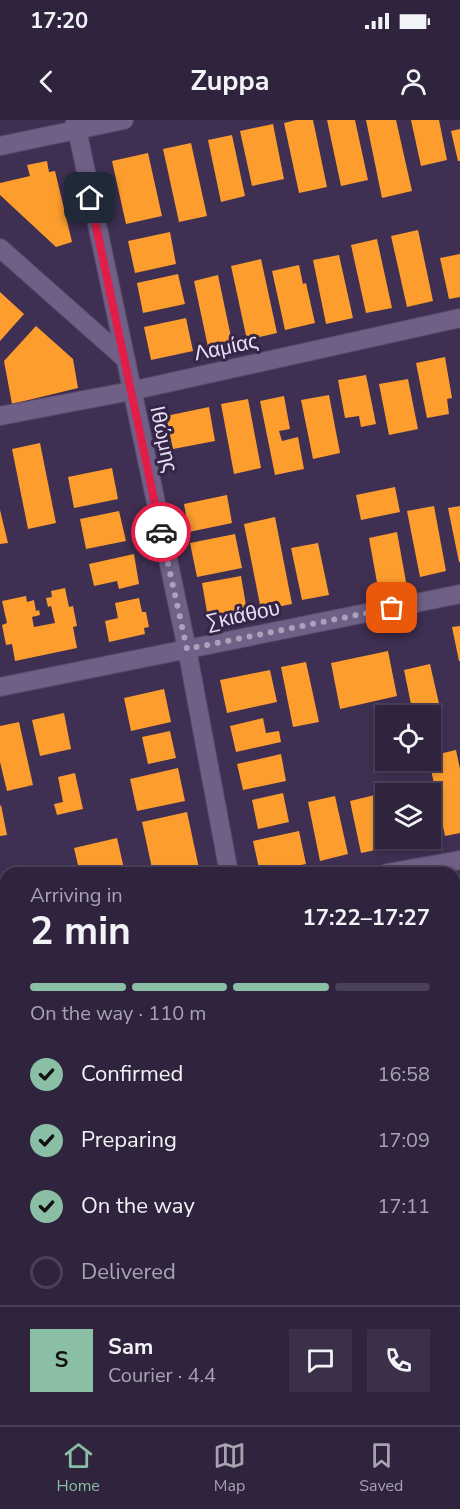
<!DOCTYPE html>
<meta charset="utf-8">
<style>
body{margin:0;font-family:"Nunito Sans",sans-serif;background:#3b2f49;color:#f1f3f6;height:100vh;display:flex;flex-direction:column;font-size:22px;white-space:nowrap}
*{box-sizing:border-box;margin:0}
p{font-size:20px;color:#a7a4b0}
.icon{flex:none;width:33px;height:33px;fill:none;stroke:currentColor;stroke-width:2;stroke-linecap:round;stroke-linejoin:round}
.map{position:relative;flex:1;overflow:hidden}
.panel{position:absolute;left:0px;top:747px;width:460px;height:558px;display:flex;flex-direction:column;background:#2f233e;border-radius:18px 18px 0 0;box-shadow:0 3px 9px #0003,0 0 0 2px #4a4058}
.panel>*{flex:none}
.tools{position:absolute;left:375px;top:585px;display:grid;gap:12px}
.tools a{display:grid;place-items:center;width:66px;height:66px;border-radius:0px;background:#2f233e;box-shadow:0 3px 9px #0003,0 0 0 2px #4a4058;font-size:30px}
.pin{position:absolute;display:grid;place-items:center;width:51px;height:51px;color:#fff;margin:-26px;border-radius:12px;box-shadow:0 3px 9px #0006}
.courier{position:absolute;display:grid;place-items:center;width:60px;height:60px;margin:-30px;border:4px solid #e11d48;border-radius:50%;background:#fff;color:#222;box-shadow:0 2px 8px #0007}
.overview em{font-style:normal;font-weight:700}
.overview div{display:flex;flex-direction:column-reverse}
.overview{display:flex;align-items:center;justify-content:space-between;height:102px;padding:0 30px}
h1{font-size:39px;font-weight:700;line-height:45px}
.bar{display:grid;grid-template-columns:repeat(4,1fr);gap:9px 6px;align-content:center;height:72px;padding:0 30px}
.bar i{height:8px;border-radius:4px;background:#4a4058}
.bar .active{background:#8abfa5}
.bar p{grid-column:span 4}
.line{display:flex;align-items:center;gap:15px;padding:0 30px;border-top:2px solid #4a4058}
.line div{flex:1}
.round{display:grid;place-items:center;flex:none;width:63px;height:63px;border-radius:0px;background:#3b2f49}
ol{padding:0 30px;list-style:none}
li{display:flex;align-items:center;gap:18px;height:66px}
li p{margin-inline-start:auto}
li .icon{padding:6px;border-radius:50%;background:#8abfa5;color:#111;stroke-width:4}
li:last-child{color:#a7a4b0}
li i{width:33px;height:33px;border:3px solid #4a4058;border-radius:50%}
.status{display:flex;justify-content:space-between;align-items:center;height:42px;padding:0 30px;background:#2f233e;direction:ltr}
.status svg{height:16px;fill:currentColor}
header{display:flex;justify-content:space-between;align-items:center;height:78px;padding:0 30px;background:#2f233e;font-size:27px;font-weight:700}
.tab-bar{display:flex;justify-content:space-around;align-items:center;height:84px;border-top:2px solid #4a4058;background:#2f233e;font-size:16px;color:#a7a4b0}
.tab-bar a{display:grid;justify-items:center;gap:3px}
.tab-bar .active{color:#8abfa5}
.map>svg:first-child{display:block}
</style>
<div class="status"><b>17:20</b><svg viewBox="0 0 49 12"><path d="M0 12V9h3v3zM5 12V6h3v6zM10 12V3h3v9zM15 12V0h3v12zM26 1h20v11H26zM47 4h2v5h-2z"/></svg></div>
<header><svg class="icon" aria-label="back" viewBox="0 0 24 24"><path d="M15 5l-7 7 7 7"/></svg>Zuppa<svg class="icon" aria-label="person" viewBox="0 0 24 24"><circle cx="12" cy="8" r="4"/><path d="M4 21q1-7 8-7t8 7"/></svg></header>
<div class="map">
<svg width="460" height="1305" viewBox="0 0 460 1305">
<rect width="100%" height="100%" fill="#3f2f52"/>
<g fill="#fc9d2e">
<polygon points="296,0 313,0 327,67 299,73 284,3"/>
<polygon points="327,0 355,0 368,60 341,66"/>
<polygon points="366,0 396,0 412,71 382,78"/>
<polygon points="411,0 439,0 447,40 421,46"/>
<polygon points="273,4 284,59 252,66 240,11"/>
<polygon points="460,9 460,41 458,41 451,11"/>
<polygon points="232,15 245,76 221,82 208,20"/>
<polygon points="191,23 207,96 179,102 163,29"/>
<polygon points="148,33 162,96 126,104 112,41"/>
<polygon points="47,41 49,52 55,51 72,122 56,127 0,75 0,63 30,56 27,45"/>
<polygon points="418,110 433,181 407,187 391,116"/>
<polygon points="170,112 176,144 135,153 128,121"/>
<polygon points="377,119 392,188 366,193 351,125"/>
<polygon points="460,134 460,177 449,179 440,138"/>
<polygon points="339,135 353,198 326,204 313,140"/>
<polygon points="261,139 277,213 247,220 231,146"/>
<polygon points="299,145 303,164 306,163 315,203 285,210 272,151"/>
<polygon points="178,154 185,184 143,193 137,163"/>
<polygon points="218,155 232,222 208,227 194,161"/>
<polygon points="0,172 24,194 0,221"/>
<polygon points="186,198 193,231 151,240 144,207"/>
<polygon points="36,206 73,239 78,268 12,284 4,241"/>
<polygon points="445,237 452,278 447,279 449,294 427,298 416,243"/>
<polygon points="366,255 376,304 361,307 359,296 345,298 338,260"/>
<polygon points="408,259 418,309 389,315 379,264"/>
<polygon points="329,275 340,333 313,339 301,280"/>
<polygon points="284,276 290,309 279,311 282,321 298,317 304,349 275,355 260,281"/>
<polygon points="248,279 261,348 234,354 221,284"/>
<polygon points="209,287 215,321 173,329 166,296"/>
<polygon points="40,323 56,403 28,409 12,329"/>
<polygon points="112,348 118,379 74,388 68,357"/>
<polygon points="395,367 400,392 361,400 356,375"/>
<polygon points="227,375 232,403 189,412 184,384"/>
<polygon points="434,386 446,451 420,457 407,391"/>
<polygon points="460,386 460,442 459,442 448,388"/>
<polygon points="0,390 8,423 0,424"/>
<polygon points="119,391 126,421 86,429 80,399"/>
<polygon points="275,397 292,484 261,490 244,404"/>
<polygon points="397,412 406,462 378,468 369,418"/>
<polygon points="235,414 242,448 197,457 190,423"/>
<polygon points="318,423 329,475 302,480 291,428"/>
<polygon points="134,434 139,464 119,469 117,461 94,466 89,444"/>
<polygon points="241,456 247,491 208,498 202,463"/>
<polygon points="65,468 69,487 73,486 77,506 73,507 77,528 15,541 12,524 6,525 2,505 7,503 2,481 26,476 27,482 34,480 36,491 39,490 40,495 32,497 34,507 55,503 51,486 48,487 46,478 52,477 51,471"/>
<polygon points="139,478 142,492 146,492 149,507 144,508 145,514 109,522 105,501 118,498 115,483"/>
<polygon points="460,506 460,541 459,541 452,507"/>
<polygon points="388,531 397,576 340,589 331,543"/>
<polygon points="306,542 319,602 293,607 281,547"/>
<polygon points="430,544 440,588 413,594 404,550"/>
<polygon points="270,550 277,582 227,593 220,560"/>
<polygon points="164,569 171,602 131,611 124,578"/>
<polygon points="64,593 71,629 40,636 32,600"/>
<polygon points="263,598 266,613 279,611 281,622 236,632 230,606"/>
<polygon points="19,602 33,665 7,671 0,642 0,606"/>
<polygon points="170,611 176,638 148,644 142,617"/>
<polygon points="456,630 460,649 460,713 445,716 429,640 430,640 430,636"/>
<polygon points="281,634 286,661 243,670 237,644"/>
<polygon points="178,648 185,681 137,691 130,659"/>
<polygon points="75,653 83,689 57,695 54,684 63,682 58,657"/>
<polygon points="283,673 289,702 258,709 252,680"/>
<polygon points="379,674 386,703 386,718 389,718 391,727 361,733 350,681"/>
<polygon points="335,676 348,734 320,741 308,682"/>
<polygon points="1,685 7,715 0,716 0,686"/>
<polygon points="187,692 200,753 153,753 142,702"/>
<polygon points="299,711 306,744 260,753 253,721"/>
<polygon points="117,718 125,753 76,753 74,746 78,745 74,728"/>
<polygon points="400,718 432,718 432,720 402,726"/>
<polygon points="6,758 6,805 0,806 0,759"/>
<polygon points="460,770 460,837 459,837 454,816 454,772"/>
<polygon points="4,870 6,877 6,942 0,943 0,871"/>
<polygon points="460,930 460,977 454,978 454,931"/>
<polygon points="0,1042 6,1065 6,1071 0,1072"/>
<polygon points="6,1165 6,1198 0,1199 0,1166"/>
<polygon points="460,1198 460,1248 459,1248 454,1228 454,1199"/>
<polygon points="0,1271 2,1271 6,1299 8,1299 9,1305 0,1305"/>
<polygon points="22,1299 52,1299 53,1305 23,1305"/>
<polygon points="64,1299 96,1299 97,1305 65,1305"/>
<polygon points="105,1299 136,1299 137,1305 106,1305"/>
<polygon points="149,1299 176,1299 177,1305 150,1305"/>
<polygon points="192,1299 218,1299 219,1304 193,1305"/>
</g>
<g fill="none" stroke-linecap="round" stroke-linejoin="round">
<g stroke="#584a68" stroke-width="20">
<g id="minor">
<polyline points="75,0 187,529 229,753"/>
<polyline points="0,26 124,0"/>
<polyline points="0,128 123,237"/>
<polyline points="0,296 131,271 460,198"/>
<polyline points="0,567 460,474"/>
<polyline points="387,753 460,740"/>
<polyline points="0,834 6,833"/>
<polyline points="454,1006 460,1005"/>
<polyline points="0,1099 6,1098"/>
<polyline points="454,1277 460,1275"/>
<polyline points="321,1305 350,1299"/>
</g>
</g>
<use href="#minor" stroke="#705f86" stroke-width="18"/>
</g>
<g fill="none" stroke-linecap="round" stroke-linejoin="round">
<polyline stroke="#aca1bb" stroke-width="6" stroke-dasharray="0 10.8" points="161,412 187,529 392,488"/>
<polyline stroke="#e11d48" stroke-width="8" points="90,78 161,412"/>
</g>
<g text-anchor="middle" stroke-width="6" stroke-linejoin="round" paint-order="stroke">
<g font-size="21" fill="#e7def4" stroke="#352547">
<text transform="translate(226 227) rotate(-12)" y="7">Λαμίας</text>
<text transform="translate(164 319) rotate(78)" y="7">Ιθώμης</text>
<text transform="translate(243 495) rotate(-12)" y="7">Σκιάθου</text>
</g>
</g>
</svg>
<div class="tools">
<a><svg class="icon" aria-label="locate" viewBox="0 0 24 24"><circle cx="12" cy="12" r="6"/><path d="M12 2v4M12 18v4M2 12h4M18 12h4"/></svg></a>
<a><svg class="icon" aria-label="layers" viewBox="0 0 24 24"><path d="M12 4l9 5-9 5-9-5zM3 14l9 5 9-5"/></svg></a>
</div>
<div class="pin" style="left:392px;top:488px;background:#ea580c"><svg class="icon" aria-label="bag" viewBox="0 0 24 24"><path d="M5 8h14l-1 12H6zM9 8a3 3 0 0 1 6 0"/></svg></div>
<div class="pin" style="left:90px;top:78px;background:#1f2937"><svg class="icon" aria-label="home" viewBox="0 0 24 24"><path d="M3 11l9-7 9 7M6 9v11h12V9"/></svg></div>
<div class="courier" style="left:161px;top:412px"><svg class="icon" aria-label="car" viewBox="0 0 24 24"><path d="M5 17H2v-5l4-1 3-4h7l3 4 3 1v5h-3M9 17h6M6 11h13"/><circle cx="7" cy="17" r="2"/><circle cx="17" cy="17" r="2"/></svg></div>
<section class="panel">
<div class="overview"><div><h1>2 min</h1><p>Arriving in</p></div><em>17:22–17:27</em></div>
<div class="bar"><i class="active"></i><i class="active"></i><i class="active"></i><i></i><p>On the way · 110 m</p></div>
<ol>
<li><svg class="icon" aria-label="check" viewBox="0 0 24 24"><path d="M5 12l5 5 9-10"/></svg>Confirmed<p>16:58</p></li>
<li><svg class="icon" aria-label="check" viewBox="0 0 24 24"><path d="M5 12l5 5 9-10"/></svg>Preparing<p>17:09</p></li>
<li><svg class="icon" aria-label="check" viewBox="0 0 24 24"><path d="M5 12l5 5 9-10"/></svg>On the way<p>17:11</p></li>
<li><i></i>Delivered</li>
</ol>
<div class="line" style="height:108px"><b class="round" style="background:#8abfa5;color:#111">S</b><div><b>Sam</b><p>Courier · 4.4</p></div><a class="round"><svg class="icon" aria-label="chat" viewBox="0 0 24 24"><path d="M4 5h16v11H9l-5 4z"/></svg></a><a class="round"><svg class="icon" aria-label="phone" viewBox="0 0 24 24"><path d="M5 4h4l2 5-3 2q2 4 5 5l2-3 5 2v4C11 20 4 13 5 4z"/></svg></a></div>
</section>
</div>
<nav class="tab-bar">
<a class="active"><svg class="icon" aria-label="home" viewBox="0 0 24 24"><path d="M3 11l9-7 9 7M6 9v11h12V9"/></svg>Home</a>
<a><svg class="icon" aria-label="map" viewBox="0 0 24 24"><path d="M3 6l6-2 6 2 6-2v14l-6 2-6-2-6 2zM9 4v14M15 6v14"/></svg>Map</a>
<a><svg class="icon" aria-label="saved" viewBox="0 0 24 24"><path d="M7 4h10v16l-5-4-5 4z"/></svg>Saved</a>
</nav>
